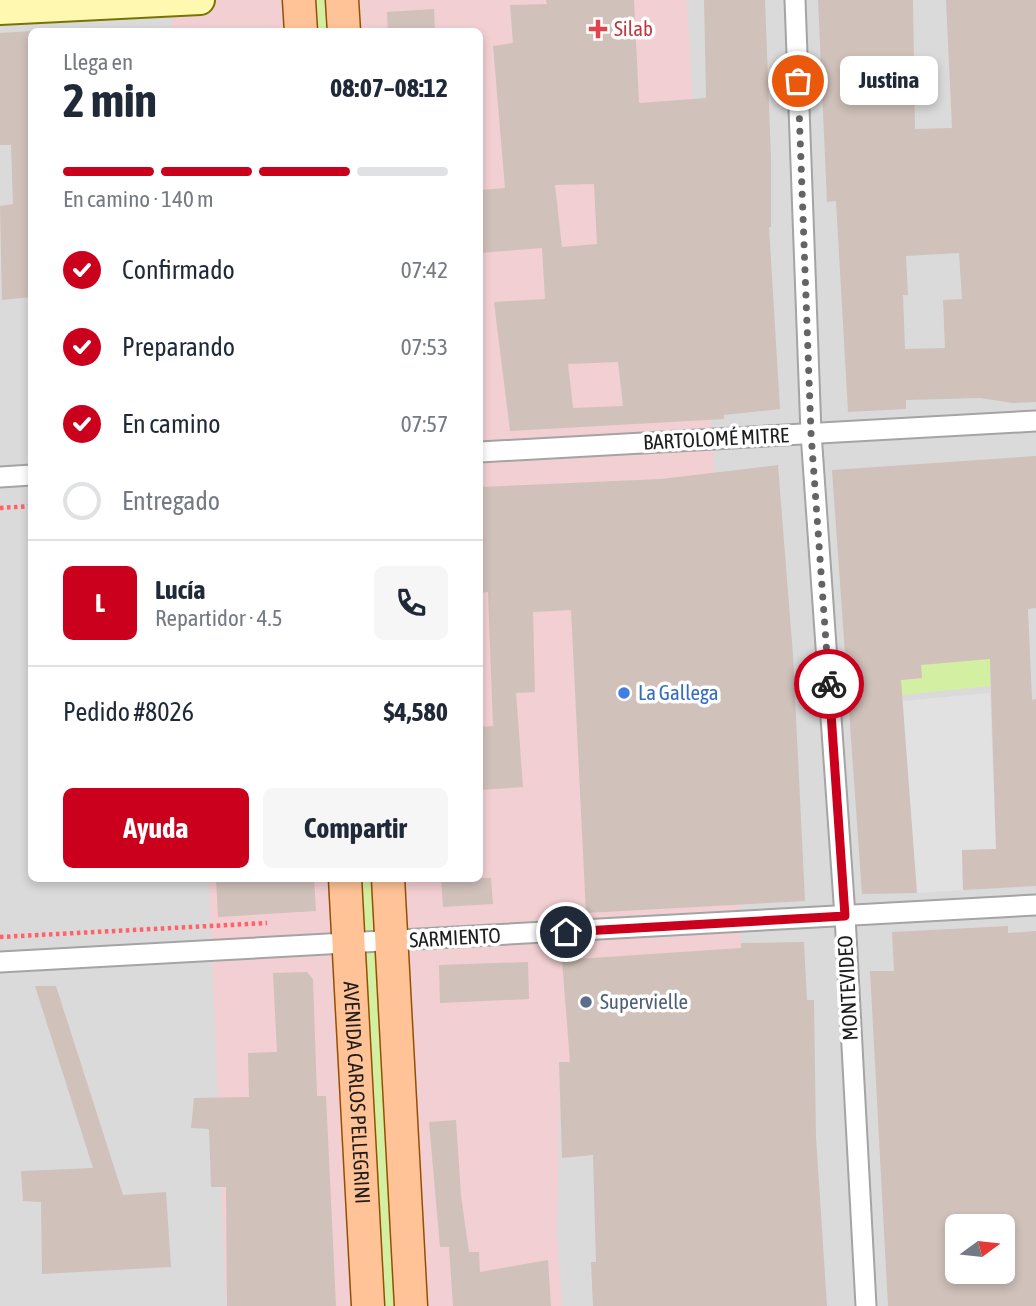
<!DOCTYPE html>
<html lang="es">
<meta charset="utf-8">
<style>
body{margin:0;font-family:"Asap Condensed",sans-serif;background:#f6f6f7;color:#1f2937;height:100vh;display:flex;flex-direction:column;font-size:26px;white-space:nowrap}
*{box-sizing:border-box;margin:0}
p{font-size:23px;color:#747a83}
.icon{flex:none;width:38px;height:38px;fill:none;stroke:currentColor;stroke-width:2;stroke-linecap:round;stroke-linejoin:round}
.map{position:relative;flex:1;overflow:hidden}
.panel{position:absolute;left:28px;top:28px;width:455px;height:854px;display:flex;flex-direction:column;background:#fff;border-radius:10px;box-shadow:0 4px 10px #0003}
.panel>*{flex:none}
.needle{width:46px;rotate:75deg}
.controls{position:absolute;left:945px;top:1214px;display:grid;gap:14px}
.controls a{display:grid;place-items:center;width:70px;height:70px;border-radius:10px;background:#fff;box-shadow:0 4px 10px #0003;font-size:35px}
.pin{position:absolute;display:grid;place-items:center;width:60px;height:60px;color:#fff;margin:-30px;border:4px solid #fff;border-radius:50%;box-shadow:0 2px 7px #0007}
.courier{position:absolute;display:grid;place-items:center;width:70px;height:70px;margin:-35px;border:5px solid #ca001d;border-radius:50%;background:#fff;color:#222;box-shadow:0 2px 9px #0007}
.bubble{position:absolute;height:49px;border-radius:10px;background:#fff;box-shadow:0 4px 10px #0003;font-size:23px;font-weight:700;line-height:49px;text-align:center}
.head em{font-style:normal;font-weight:700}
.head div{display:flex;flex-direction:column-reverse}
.head{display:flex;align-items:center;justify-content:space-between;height:119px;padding:0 35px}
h1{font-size:46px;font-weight:700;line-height:52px}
.bar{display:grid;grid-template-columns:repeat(4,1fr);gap:10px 7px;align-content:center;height:84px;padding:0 35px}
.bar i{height:9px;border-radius:5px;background:#e0e1e3}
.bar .selected{background:#ca001d}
.bar p{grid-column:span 4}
.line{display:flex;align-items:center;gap:18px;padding:0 35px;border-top:2px solid #e0e1e3}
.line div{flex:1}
.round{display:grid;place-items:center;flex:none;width:74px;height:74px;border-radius:10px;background:#f6f6f7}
ol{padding:0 35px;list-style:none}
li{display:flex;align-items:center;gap:21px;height:77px}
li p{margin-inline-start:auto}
li .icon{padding:7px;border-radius:50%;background:#ca001d;color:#fff;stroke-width:4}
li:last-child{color:#747a83}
li i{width:38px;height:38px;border:4px solid #e0e1e3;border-radius:50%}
.primary-button{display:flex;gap:14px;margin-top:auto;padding:14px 35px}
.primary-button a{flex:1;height:80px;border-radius:10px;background:#ca001d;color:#fff;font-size:28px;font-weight:700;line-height:80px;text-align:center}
.primary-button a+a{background:#f6f6f7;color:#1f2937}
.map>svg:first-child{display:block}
</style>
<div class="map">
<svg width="1036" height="1306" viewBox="0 0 1036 1306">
<rect width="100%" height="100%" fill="#efe9e2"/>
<path fill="#dbdada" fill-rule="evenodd" d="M 0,0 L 1036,0 L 1036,1306 L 0,1306 ZM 32,32 L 480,32 L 480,878 L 32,878 ZM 957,1227 L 1003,1227 L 1003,1272 L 957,1272 Z"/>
<polygon fill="#f2cfd2" points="171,0 687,0 748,1062 560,1071 557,1232 562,1306 226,1306 209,879 480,878 480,32 173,31"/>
<g fill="#d3efa2">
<polygon points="299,0 342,0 344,31 301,31"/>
<polygon points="919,622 990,659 990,686 901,695 900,680 922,678"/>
<polygon points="345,879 388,879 411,1306 368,1306"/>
</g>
<polygon fill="#e1e1e1" points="990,693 996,849 962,851 963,890 917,893 902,701"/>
<g fill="#d0c1ba" fill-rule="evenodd">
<path d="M 546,0 L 634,0 L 639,103 L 706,98 L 704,0 L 765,0 L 771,159 L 771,227 L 769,227 L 780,409 L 724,415 L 724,419 L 510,431 L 494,302 L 545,299 L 542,248 L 480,253 L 480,190 L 505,188 L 493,46 L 513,43 L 510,5 L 547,4 ZM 594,184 L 597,244 L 562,247 L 555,185 ZM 618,362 L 623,406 L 573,408 L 568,364 Z"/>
<path d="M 818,0 L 913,0 L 915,129 L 952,128 L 946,0 L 1036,0 L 1036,402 L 1013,403 L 980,398 L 906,400 L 906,409 L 848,412 L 836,201 L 827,202 ZM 959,253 L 962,299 L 943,300 L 945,348 L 905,349 L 903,295 L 908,295 L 906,256 Z"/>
<polygon points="434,9 435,32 388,32 387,12"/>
<polygon points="32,31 32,297 2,300 0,206 13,204 11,145 0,145 0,33"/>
<polygon points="1036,456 1036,608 1028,609 1032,700 1036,699 1036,886 963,890 962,850 996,849 990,659 921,665 922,678 901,680 917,893 862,894 832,470"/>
<polygon points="778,465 793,655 805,901 586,913 571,610 533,612 535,692 516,693 523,787 480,790 480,727 493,726 488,592 480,593 480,487 661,479"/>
<polygon points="216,878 314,878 316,911 218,917"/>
<polygon points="441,878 491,878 493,904 443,907"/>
<path d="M 1008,926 L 1008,933 L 1036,931 L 1036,1306 L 888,1306 L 870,971 L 894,971 L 892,932 ZM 957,1227 L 1003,1227 L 1003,1272 L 957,1272 Z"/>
<polygon points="804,942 807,1000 814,1000 816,1137 827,1306 593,1306 591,1262 596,1262 593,1155 562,1158 559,1062 570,1062 562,960 741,948 741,943"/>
<polygon points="528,962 529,999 440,1003 439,965"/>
<polygon points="307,972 313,979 317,1096 326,1096 336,1306 227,1306 226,1187 211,1187 209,1129 191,1128 194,1098 249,1097 248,1053 277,1052 273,973"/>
<polygon points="35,986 56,986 123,1195 166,1192 171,1267 42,1274 41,1202 23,1201 21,1171 93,1168"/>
<polygon points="456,1120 461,1196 469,1252 479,1252 480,1272 548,1260 551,1306 453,1306 449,1247 440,1247 429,1122"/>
</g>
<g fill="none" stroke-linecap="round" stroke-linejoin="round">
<g stroke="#a4a4a4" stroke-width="23">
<g id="minor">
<polyline points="795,0 811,433 845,916 866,1306"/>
<polyline points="480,452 1036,421"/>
<polyline points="0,477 32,475"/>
<polyline points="0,962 1036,905"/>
</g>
</g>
<g stroke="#787400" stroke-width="32">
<polyline id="secondary" points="0,10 200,0"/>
</g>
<g stroke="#964f00" stroke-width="35">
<g id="primary">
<polyline points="299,0 301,32"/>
<polyline points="342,0 344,32"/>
<path id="s1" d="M 345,878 L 368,1306"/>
<polyline points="388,878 411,1306"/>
</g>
</g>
<g stroke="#ff6369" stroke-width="4.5" stroke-dasharray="3.5 3.5" stroke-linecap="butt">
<polyline points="0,508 32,506"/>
<polyline points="0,937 267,923"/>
</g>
<use href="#minor" stroke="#fff" stroke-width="19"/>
<use href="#secondary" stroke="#fff8b0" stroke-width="28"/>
<use href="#primary" stroke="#ffc397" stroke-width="32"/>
</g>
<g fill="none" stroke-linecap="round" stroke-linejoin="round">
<polyline stroke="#666462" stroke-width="7" stroke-dasharray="0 12.6" points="798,81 811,433 829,684"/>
<polyline stroke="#ca001d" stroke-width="9" points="566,932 845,916 829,684"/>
</g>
<path fill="#e0444e" stroke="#fff" stroke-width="2.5" d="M594.5 18.5h7v7h7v7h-7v7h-7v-7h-7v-7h7z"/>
<circle fill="#3f7fe0" stroke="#fff" stroke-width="2.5" cx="624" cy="693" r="7"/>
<circle fill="#5c6f8a" stroke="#fff" stroke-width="2.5" cx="586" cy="1002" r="7"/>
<g text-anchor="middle" stroke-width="7" stroke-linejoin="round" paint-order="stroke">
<g font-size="21" fill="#be3a42" stroke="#fff" text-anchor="start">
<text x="614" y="36">Silab</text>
</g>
<g font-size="21" fill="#1d1d1d" stroke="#fff">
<text transform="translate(716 439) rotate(-3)" y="7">BARTOLOMÉ MITRE</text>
<text transform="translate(455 938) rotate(-3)" y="7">SARMIENTO</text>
<text transform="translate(848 988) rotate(-93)" y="7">MONTEVIDEO</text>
<text dy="7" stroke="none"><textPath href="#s1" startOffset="215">AVENIDA CARLOS PELLEGRINI</textPath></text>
</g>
<g font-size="21" fill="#366cbe" stroke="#fff" text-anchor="start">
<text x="638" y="700">La Gallega</text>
</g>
<g font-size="21" fill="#4e5e75" stroke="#fff" text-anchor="start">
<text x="600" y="1009">Supervielle</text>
</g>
</g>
</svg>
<div class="controls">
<a><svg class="needle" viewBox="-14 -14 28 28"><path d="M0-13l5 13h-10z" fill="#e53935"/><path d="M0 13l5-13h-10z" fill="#747a83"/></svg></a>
</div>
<div class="pin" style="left:798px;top:81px;background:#ea580c"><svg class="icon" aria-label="bag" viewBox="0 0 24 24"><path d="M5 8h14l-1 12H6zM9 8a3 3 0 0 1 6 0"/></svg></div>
<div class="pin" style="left:566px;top:932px;background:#1f2937"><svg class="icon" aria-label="home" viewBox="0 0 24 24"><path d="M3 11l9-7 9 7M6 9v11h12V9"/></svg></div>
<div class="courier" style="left:829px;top:684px"><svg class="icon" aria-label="bike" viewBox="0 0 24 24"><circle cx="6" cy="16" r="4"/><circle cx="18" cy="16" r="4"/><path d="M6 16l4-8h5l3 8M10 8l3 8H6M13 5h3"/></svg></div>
<div class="bubble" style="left:840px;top:56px;width:98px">Justina</div>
<section class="panel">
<div class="head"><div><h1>2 min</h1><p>Llega en</p></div><em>08:07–08:12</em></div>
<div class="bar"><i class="selected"></i><i class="selected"></i><i class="selected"></i><i></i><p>En camino · 140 m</p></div>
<ol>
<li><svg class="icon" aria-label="check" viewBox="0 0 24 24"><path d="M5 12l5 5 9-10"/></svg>Confirmado<p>07:42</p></li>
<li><svg class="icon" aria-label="check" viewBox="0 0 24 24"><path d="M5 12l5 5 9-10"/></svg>Preparando<p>07:53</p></li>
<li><svg class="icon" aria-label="check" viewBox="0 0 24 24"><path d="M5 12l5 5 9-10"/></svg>En camino<p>07:57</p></li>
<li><i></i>Entregado</li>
</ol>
<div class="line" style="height:126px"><b class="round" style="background:#ca001d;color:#fff">L</b><div><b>Lucía</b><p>Repartidor · 4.5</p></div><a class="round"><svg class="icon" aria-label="phone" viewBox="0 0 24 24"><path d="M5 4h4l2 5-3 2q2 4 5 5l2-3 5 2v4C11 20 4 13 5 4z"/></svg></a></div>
<div class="line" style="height:91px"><div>Pedido #8026</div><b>$4,580</b></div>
<div class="primary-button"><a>Ayuda</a><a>Compartir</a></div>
</section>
</div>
